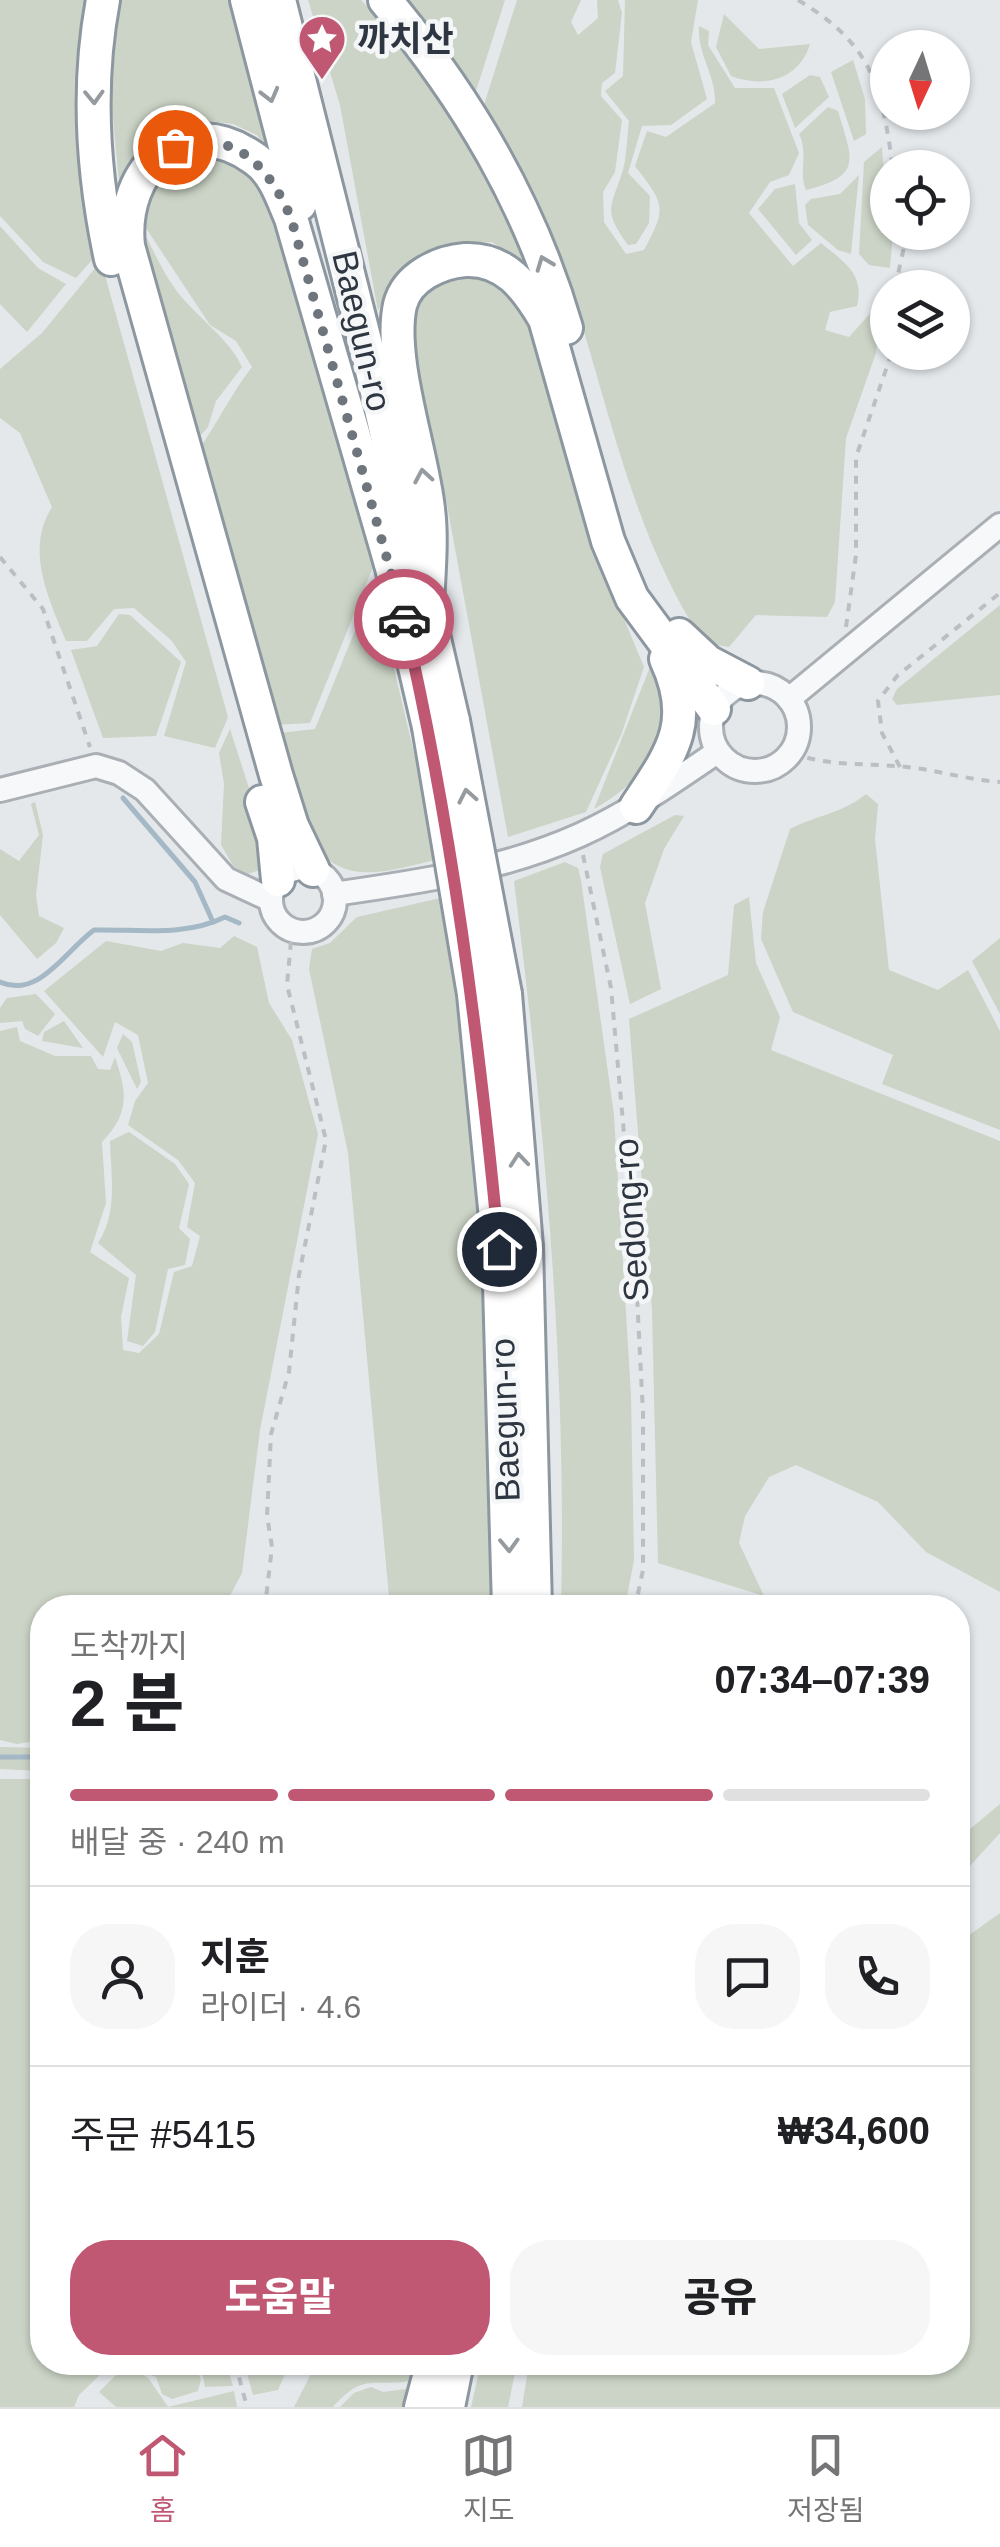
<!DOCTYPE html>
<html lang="ko">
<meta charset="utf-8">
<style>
body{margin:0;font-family:Helvetica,"Noto Sans KR",sans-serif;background:#f6f6f6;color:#202124;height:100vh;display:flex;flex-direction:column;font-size:38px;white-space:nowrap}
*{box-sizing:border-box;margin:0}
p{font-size:32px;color:#757577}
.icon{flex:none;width:55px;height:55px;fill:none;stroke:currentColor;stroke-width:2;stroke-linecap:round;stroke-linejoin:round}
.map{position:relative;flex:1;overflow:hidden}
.panel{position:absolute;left:30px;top:1595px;width:940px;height:780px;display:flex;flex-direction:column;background:#fff;border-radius:40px;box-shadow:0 2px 8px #0004}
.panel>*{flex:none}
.needle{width:65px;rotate:184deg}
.controls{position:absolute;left:870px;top:30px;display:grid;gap:20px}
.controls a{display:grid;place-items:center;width:100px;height:100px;border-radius:50%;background:#fff;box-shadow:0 2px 8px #0004;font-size:50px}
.pin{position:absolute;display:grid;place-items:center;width:85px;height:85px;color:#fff;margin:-42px;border:5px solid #fff;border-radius:50%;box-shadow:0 2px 10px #0007}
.courier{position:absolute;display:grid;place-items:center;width:100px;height:100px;margin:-50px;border:8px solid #c15873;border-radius:50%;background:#fff;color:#222;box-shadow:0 2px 12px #0007}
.headline em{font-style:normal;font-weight:800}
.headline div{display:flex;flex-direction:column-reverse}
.headline{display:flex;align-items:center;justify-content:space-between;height:170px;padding:0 40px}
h1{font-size:65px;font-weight:800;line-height:75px}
.bar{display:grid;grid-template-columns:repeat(4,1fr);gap:15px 10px;align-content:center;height:120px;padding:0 40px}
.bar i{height:12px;border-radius:8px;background:#e0e0e0}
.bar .active{background:#c15873}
.bar p{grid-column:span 4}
.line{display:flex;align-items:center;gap:25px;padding:0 40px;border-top:2px solid #e0e0e0}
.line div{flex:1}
.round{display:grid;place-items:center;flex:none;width:105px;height:105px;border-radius:40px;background:#f6f6f6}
.button{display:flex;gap:20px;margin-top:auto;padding:20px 40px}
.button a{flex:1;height:115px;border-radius:40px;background:#c15873;color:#fff;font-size:40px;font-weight:800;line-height:115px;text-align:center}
.button a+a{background:#f6f6f6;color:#202124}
.tabs{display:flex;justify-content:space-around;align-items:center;height:140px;border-top:2px solid #e0e0e0;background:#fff;font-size:28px;color:#757577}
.tabs a{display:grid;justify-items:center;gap:5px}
.tabs .active{color:#c15873}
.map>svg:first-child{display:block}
</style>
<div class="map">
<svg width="1000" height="2407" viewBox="0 0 1000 2407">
<rect width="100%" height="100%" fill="#e4e8eb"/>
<g fill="#cbd4c6">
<polygon points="0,0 94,0 100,251 76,278 43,262 0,216"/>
<polygon points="117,0 237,0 278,163 257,135 233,124 193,119 154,137 119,182 111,97"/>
<path d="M 308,0 L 361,0 L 403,45 L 479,157 L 531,271 L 492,242 C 424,248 410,246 378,311 L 340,105 Z"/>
<polygon points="403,0 505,0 475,94"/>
<path d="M 517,0 L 581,0 L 571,22 L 578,35 L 598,18 L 597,0 L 618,0 L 622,13 L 615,73 L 602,83 L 601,96 L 622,120 L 615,172 L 603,192 L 604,222 L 626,254 L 644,250 C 667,207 665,205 635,166 L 647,131 L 666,137 L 715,103 C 716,75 697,54 699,26 L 709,31 L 708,45 L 735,88 L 774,88 L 799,153 L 789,175 L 770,182 L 749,213 L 793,266 L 821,243 C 844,262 865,274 857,306 L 830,312 L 825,330 L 849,337 L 882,300 L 876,353 L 846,438 L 835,602 L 827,617 L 756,615 L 729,647 L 704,643 C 618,513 602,356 544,214 C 529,177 503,142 483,108 Z"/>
<path d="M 625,0 L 698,0 L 691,42 L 707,99 L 671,125 L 642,126 L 628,173 L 650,196 L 649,223 L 636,244 L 628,245 C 602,209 611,208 623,170 C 627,155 627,136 629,121 L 605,91 L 623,76 Z"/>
<path d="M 724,14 L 759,49 L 810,44 C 800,79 764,89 731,76 L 716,47 Z"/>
<polygon points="853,60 865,99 866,134 854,141 831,72"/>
<polygon points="810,75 820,77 829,97 795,128 782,94"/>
<path d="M 828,107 L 838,111 C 852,159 864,176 806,190 C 798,170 809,155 799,134 Z"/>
<polygon points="882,147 888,232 893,233 890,268 869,265 859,254 864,162"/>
<path d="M 214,152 L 254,172 L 280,211 L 373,567 L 310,723 L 274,725 L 196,453 C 217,425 230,395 252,367 L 236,341 L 210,325 L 138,216 C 159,166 161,163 214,152 Z"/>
<polygon points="859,175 851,253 851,254 838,250 808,225 805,205 811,199 840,194"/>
<polygon points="795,184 799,223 812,240 796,255 758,209 775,189"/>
<path d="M 137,220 C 150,242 161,270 176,290 C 197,318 229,338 242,367 L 216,401 L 208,427 L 193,444 Z"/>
<polygon points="0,226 38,268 66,284 27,332 0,304"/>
<path d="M 101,261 L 228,717 L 215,748 L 164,736 L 186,662 L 172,641 L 134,608 L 114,609 L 87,641 L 66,641 C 48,597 25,550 52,507 L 20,433 L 0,418 L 0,369 L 42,333 Z"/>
<polygon points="456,275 492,278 530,321 592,542 644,667 621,735 586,812 508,837 445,494 411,343 420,299"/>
<path d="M 374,584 L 439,859 C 412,865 381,876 353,871 C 298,860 292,778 280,733 L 315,729 Z"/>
<polygon points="1000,605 1000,695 897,705 892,699 897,689"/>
<polygon points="119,614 130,615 181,662 156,736 103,738 71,650 97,646"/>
<path d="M 650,667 C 679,731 652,776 594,809 Z"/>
<polygon points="230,729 267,844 267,857 260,870 248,874 234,867 221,845 224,784 219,753"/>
<path d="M 866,794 L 878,804 L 875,839 L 889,970 L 938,990 L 968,970 L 1000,1031 L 1000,1130 L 882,1084 L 893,1055 L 793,1012 L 761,939 L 763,912 L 790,829 C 817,815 841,814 866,794 Z"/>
<polygon points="35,802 43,835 36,895 39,916 64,928 56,943 37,959 0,915 0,849 19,861 39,835 31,804"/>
<polygon points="675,815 684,816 664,849 645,903 661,989 630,1004 600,867 603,854"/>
<path d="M 565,862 L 578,868 L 581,880 L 614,1115 L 631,1395 L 634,1560 L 625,1607 L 561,1607 C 567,1364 544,1122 514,881 Z"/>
<polygon points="445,897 484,1241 495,1607 390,1607 348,1153 309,969 312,949 330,943 357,917"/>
<polygon points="749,897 756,963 780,1017 771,1050 1000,1141 1000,1592 926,1552 878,1502 796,1465 769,1477 745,1516 739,1543 764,1596 658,1563 652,1310 629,1019 728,975 734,905"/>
<path d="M 234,936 L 257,947 L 269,1003 L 292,1040 L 318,1134 L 260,1430 L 242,1573 L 224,1607 L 42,1608 L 35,1631 L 42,1643 L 42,1740 L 17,1744 L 0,1740 L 0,1031 L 17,1027 L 20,1041 L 55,1056 L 91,1056 L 98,1069 L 110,1070 L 115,1057 C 127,1093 130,1113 102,1142 L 106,1203 L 90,1252 L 129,1278 L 121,1317 L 123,1350 L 139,1353 L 159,1334 L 174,1272 L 192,1266 L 200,1236 L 187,1227 L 195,1183 L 178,1160 L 128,1125 L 135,1101 L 148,1083 L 138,1035 L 115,1022 L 103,1057 L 44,991 L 106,941 L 161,951 L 183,943 L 220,948 Z"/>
<polygon points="1000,938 1000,1014 972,961"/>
<polygon points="36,994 55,1014 38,1036 25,1029 22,1021 0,1023 0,1008 7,998"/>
<polygon points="64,1021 83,1048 42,1041 44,1032"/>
<polygon points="123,1034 132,1042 141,1082 137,1089 117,1048"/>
<path d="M 129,1132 L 175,1164 L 189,1184 L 179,1228 L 190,1239 L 185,1265 L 168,1269 L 155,1332 L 143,1346 L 127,1341 L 136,1275 L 98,1243 C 118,1213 111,1175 110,1141 Z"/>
<polygon points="0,1747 42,1748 42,1771 0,1769"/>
<polygon points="0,1779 42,1779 42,2362 112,2363 79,2395 74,2407 0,2407"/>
<polygon points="1000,1804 1000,1833 958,1879 958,1839"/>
<polygon points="1000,1913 1000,2407 522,2407 529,2363 958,2362 958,1943"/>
<polygon points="128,2363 149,2379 168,2407 234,2391 237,2407 116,2407 99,2392"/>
<polygon points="140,2363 193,2363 201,2379 198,2391 172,2399 162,2394 156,2377 142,2371"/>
<polygon points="200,2363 226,2363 233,2386 205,2387"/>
<polygon points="244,2363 244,2362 290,2363 278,2390 253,2395"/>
<path d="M 312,2363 L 416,2363 L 412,2381 C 373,2387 363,2372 333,2407 L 294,2407 L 312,2372 Z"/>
<polygon points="481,2363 517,2363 508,2407 471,2407"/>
<polygon points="371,2387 383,2392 413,2388 409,2407 340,2407 354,2393"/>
</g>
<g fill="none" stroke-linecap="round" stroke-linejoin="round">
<g stroke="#a4b8c6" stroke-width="5">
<polyline points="123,798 195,882 213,922"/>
<path d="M 0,982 C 39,999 65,951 94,930 C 138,929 185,937 225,917 L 239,923"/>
<polyline points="0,1757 42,1757"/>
</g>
<g stroke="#aaafb5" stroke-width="28">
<g id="minor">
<circle cx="755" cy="727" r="44"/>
<polyline points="789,699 1000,525"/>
<polyline points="0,790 96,766 119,773 145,790 226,879 271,900"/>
<circle cx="303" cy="900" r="32"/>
<path d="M 334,894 C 418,882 502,870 580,835 C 629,813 673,782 717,752"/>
</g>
</g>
<g stroke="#8d97a0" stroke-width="38">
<g id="highway">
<path d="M 103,0 C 87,85 93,175 111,259"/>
<polyline points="247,0 300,204"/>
<polyline points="279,0 368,353 453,721"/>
<path d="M 385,0 C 467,98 530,204 566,328"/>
<polyline points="386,542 429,727"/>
<path d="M 427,608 C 428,576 432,541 428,509 C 422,452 388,359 400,305 C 407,277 439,262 465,260 C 505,258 526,287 545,319 L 608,541 L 632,598 L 714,709"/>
<polyline points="679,635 708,662 748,683"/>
<polyline points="262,802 274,838 278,880"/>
<path d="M 636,807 C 671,754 696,723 666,659"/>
<path d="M 313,870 L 292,826 L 276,775 L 128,246 C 120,168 184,108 255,159 C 274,172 282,197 291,218 L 391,564"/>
<polyline points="474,994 499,1249 509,1608"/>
<polyline points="505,994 526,1246 535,1608"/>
<polyline points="421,2407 433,2362"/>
<polyline points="448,2407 457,2362"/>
</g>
</g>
<g stroke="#bbbec2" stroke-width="4" stroke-dasharray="8 8" stroke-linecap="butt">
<path d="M 798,0 C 873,45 881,85 893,168"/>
<polyline points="895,288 904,247 902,232"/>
<polyline points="0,557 43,609 90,747"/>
<polyline points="846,627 856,555 856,457 892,352"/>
<path d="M 792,753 C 832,768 873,762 915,768 C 944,772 970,780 1000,782"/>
<polyline points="900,767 882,733 878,701 897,676 1000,593"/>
<polyline points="583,855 611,988 635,1257 643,1413 643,1570 635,1608"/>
<polyline points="259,1608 266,1598 272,1547 267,1516 271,1434 289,1372 299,1275 326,1140 287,985 292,930"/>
<polyline points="235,2362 247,2407"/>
</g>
<use href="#minor" stroke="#f7f8f9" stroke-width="22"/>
<use href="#highway" stroke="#fff" stroke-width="32"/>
<g stroke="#8d97a0" stroke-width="38" stroke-linecap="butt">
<g id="highway-bridge">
<polyline points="453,721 505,994"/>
<polyline points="429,727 474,994"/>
</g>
</g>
<use href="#highway-bridge" stroke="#fff" stroke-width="32"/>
</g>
<defs><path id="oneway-chevron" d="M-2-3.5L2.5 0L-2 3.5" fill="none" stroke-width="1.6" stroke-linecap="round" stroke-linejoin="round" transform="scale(2.5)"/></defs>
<g stroke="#969ba0">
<use href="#oneway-chevron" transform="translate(270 95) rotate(75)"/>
<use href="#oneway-chevron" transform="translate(94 97) rotate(88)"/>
<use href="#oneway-chevron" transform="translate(544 263) rotate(-111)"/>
<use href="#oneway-chevron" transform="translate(423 476) rotate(-100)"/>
<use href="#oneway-chevron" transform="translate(467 796) rotate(-101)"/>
<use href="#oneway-chevron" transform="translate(519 1160) rotate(-95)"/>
<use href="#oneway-chevron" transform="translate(509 1545) rotate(88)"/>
</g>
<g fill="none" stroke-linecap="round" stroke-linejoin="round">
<path stroke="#6e757c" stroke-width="10" stroke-dasharray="0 18" d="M 175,147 C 235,128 269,167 291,218 L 404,619"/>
<path stroke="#c15873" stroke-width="12" d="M 404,619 C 452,827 479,1037 499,1249"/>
</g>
<defs>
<g id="sight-pin" transform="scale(2.5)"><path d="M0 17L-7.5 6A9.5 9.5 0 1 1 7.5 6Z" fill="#c15873" stroke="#f4f6f8"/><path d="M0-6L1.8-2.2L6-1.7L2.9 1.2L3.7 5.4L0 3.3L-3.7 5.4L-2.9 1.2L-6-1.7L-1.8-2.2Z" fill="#fff"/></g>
</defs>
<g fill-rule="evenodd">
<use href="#sight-pin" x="322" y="39"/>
</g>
<g text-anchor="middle" stroke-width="9" stroke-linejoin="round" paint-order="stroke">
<g font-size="35" font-weight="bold" fill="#2e3741" stroke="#f4f6f8" text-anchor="start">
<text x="357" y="51">까치산</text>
</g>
<g font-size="35" fill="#2e3741" stroke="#f4f6f8">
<text transform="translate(362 331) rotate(77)" y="12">Baegun-ro</text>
<text transform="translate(631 1220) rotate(-94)" y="12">Sedong-ro</text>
<text transform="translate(505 1420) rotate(-92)" y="12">Baegun-ro</text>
</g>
</g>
</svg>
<div class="controls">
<a><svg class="needle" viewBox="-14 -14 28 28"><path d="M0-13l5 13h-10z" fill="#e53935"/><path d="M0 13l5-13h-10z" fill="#757577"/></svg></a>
<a><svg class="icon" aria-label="locate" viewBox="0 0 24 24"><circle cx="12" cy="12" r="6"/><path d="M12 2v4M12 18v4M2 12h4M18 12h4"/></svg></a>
<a><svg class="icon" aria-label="layers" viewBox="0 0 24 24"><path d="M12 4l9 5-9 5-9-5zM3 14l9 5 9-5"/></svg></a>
</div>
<div class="pin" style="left:175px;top:147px;background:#ea580c"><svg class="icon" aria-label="bag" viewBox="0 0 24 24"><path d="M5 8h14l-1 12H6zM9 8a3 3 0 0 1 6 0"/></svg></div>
<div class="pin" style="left:499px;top:1249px;background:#1f2937"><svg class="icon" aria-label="home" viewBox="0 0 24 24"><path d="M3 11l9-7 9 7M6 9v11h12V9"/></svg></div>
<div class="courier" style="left:404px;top:619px"><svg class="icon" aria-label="car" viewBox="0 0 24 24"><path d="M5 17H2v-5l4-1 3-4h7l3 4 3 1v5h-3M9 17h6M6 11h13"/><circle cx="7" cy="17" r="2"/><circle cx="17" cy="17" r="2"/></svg></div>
<section class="panel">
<div class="headline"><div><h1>2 분</h1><p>도착까지</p></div><em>07:34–07:39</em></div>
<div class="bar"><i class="active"></i><i class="active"></i><i class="active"></i><i></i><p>배달 중 · 240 m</p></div>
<div class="line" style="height:180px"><a class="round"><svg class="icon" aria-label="person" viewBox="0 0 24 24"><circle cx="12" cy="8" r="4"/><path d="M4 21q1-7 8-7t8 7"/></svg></a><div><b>지훈</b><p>라이더 · 4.6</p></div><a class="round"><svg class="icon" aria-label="chat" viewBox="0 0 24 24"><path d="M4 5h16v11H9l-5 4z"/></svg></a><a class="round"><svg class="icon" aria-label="phone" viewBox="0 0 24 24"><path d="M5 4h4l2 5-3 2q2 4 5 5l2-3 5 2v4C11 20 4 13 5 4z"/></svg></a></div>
<div class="line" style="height:130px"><div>주문 #5415</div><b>₩34,600</b></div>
<div class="button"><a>도움말</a><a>공유</a></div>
</section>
</div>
<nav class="tabs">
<a class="active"><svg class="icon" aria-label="home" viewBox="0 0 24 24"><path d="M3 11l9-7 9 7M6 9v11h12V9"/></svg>홈</a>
<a><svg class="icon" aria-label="map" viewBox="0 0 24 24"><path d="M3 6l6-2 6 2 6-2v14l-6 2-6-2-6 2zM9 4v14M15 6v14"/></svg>지도</a>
<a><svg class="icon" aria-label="saved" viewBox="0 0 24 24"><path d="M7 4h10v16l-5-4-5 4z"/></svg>저장됨</a>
</nav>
